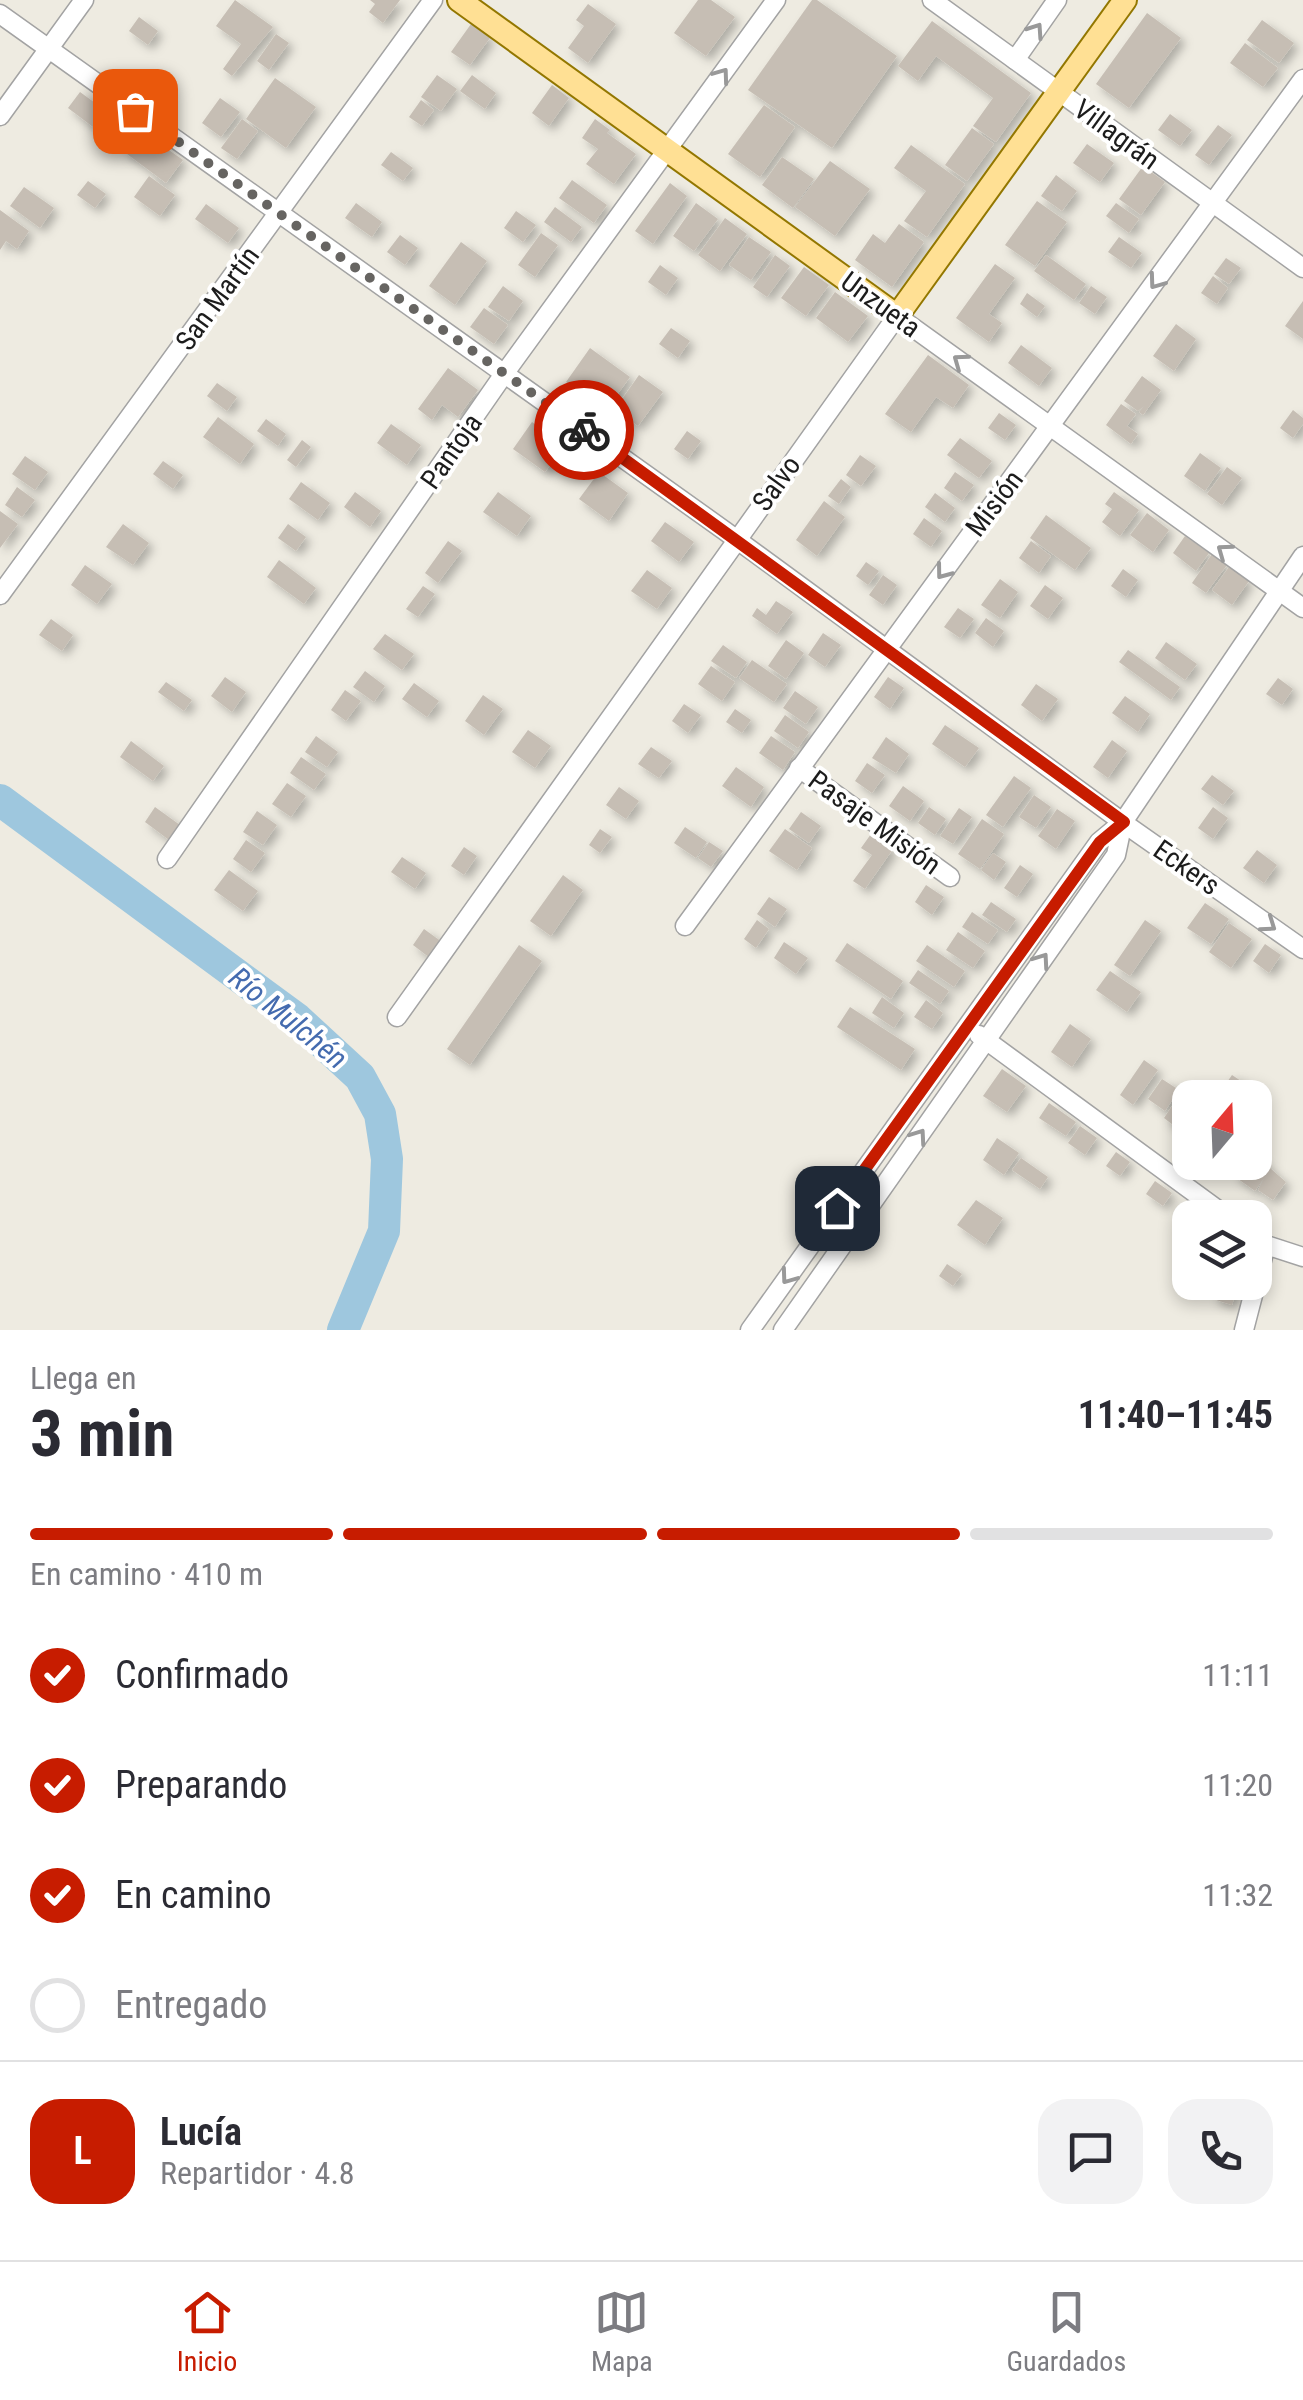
<!DOCTYPE html>
<html lang="es">
<meta charset="utf-8">
<style>
body{margin:0;font-family:"Roboto Condensed",sans-serif;background:#f2f2f3;color:#2b2b33;height:100vh;display:flex;flex-direction:column;font-size:38px;white-space:nowrap}
*{box-sizing:border-box;margin:0}
p{font-size:32px;color:#7c7c81}
.icon{flex:none;width:55px;height:55px;fill:none;stroke:currentColor;stroke-width:2;stroke-linecap:round;stroke-linejoin:round}
.map{position:relative;height:1330px;overflow:hidden}
.side{display:flex;flex-direction:column;background:#fff;flex:1}
.side>*{flex:none}
.needle{width:65px;rotate:19deg}
.fabs{position:absolute;left:1172px;top:1080px;display:grid;gap:20px}
.fabs a{display:grid;place-items:center;width:100px;height:100px;border-radius:20px;background:#fff;box-shadow:0 5px 15px #0003;font-size:50px}
.pin{position:absolute;display:grid;place-items:center;width:85px;height:85px;color:#fff;margin:-42px;border-radius:20px;box-shadow:0 5px 15px #0006}
.courier{position:absolute;display:grid;place-items:center;width:100px;height:100px;margin:-50px;border:8px solid #c71c00;border-radius:50%;background:#fff;color:#222;box-shadow:0 2px 12px #0007}
.headline em{font-style:normal;font-weight:700}
.headline div{display:flex;flex-direction:column-reverse}
.headline{display:flex;align-items:center;justify-content:space-between;height:170px;padding:0 30px}
h1{font-size:65px;font-weight:700;line-height:75px}
.bar{display:grid;grid-template-columns:repeat(4,1fr);gap:15px 10px;align-content:center;height:120px;padding:0 30px}
.bar i{height:12px;border-radius:8px;background:#e1e1e2}
.bar .on{background:#c71c00}
.bar p{grid-column:span 4}
.line{display:flex;align-items:center;gap:25px;padding:0 30px;border-top:2px solid #e1e1e2}
.line div{flex:1}
.round{display:grid;place-items:center;flex:none;width:105px;height:105px;border-radius:30px;background:#f2f2f3}
ol{padding:0 30px;list-style:none}
li{display:flex;align-items:center;gap:30px;height:110px}
li p{margin-inline-start:auto}
li .icon{padding:10px;border-radius:50%;background:#c71c00;color:#fff;stroke-width:4}
li:last-child{color:#7c7c81}
li i{width:55px;height:55px;border:5px solid #e1e1e2;border-radius:50%}
.menu{display:flex;justify-content:space-around;align-items:center;height:140px;border-top:2px solid #e1e1e2;background:#fff;font-size:28px;color:#7c7c81}
.menu a{display:grid;justify-items:center;gap:5px}
.menu .on{color:#c71c00}
.map>svg:first-child{display:block}
</style>
<div class="map">
<svg width="1303" height="1330" viewBox="0 0 1303 1330">
<defs>
<filter id="shadow"><feDropShadow dx="5" dy="5" stdDeviation="5" flood-color="#0004"/></filter>
</defs>
<rect width="100%" height="100%" fill="#eeebe1"/>
<g fill="none" stroke-linecap="round" stroke-linejoin="round">
<polyline stroke="#9ec7de" stroke-width="32" points="0,800 297,1019 360,1077 380,1114 387,1159 384,1231 343,1330"/>
</g>
<g fill="#c6beb4" filter="url(#shadow)">
<polygon points="235,0 273,27 232,76 223,69 241,44 216,26"/>
<polygon points="370,0 400,0 383,23 369,12 375,4"/>
<polygon points="698,0 711,0 735,17 706,56 674,33"/>
<polygon points="812,0 817,0 897,56 832,148 748,90"/>
<polygon points="588,4 616,24 588,63 568,48 584,26 576,20"/>
<polygon points="1147,13 1181,38 1129,108 1096,84"/>
<polygon points="139,17 158,31 148,45 129,31"/>
<polygon points="1262,20 1294,43 1279,63 1247,40"/>
<polygon points="932,21 1031,93 996,142 973,126 993,98 936,56 918,81 898,66"/>
<polygon points="471,24 490,38 470,65 451,52"/>
<polygon points="276,34 289,43 269,70 257,61"/>
<polygon points="1245,43 1278,68 1263,87 1230,63"/>
<polygon points="437,75 457,89 441,111 421,97"/>
<polygon points="472,75 496,93 485,109 460,91"/>
<polygon points="275,78 316,107 286,148 246,119"/>
<polygon points="552,85 569,98 549,126 532,113"/>
<polygon points="80,92 113,116 101,133 68,108"/>
<polygon points="220,98 240,112 221,137 202,123"/>
<polygon points="421,100 434,110 422,126 409,117"/>
<polygon points="764,105 795,127 760,177 728,154"/>
<polygon points="1170,114 1192,130 1180,146 1158,130"/>
<polygon points="242,119 258,131 237,159 221,148"/>
<polygon points="595,119 610,130 607,133 636,154 614,184 586,164 598,149 582,138"/>
<polygon points="1218,125 1232,135 1209,165 1195,155"/>
<polygon points="972,128 994,144 967,181 945,165"/>
<polygon points="139,129 183,160 166,183 123,151"/>
<polygon points="1087,144 1114,163 1100,182 1073,163"/>
<polygon points="911,145 965,184 927,237 904,221 926,191 894,168"/>
<polygon points="391,152 413,168 403,181 381,165"/>
<polygon points="782,157 814,179 793,208 762,185"/>
<polygon points="830,161 870,189 835,236 795,207"/>
<polygon points="1143,166 1165,182 1141,215 1119,199"/>
<polygon points="1056,175 1077,191 1062,211 1041,196"/>
<polygon points="149,176 175,195 160,216 134,197"/>
<polygon points="572,180 607,205 594,223 559,198"/>
<polygon points="88,181 106,194 95,208 77,195"/>
<polygon points="670,183 687,196 653,244 635,231"/>
<polygon points="24,187 54,208 40,228 10,206"/>
<polygon points="1037,201 1067,222 1035,266 1005,245"/>
<polygon points="356,203 382,222 372,237 345,218"/>
<polygon points="696,203 718,219 694,251 673,236"/>
<polygon points="1116,203 1139,219 1129,233 1106,216"/>
<polygon points="206,204 239,228 228,243 195,219"/>
<polygon points="555,207 582,227 571,242 544,222"/>
<polygon points="0,210 29,231 17,249 6,241 0,250"/>
<polygon points="516,211 536,225 523,242 504,228"/>
<polygon points="725,218 747,234 720,271 698,255"/>
<polygon points="899,224 924,242 892,287 855,260 873,234 885,243"/>
<polygon points="541,233 558,245 535,277 518,265"/>
<polygon points="400,235 418,248 405,265 387,252"/>
<polygon points="749,237 771,252 751,280 729,265"/>
<polygon points="1119,237 1142,253 1131,268 1108,252"/>
<polygon points="461,242 487,261 455,305 429,286"/>
<polygon points="775,255 790,266 767,297 753,287"/>
<polygon points="1046,255 1086,284 1074,300 1034,271"/>
<polygon points="1226,258 1241,268 1229,284 1214,274"/>
<polygon points="995,264 1015,278 989,314 1002,323 989,342 956,318"/>
<polygon points="660,265 678,278 666,295 648,282"/>
<polygon points="804,267 829,285 806,316 781,298"/>
<polygon points="1213,276 1228,288 1217,304 1201,293"/>
<polygon points="503,286 523,301 509,321 488,307"/>
<polygon points="1091,286 1107,297 1095,314 1079,303"/>
<polygon points="835,292 868,316 848,342 816,318"/>
<polygon points="1027,293 1045,306 1037,317 1020,304"/>
<polygon points="1303,301 1303,339 1285,326"/>
<polygon points="484,308 508,325 494,344 470,327"/>
<polygon points="1176,324 1196,339 1174,371 1153,356"/>
<polygon points="671,328 690,341 678,358 659,344"/>
<polygon points="1021,345 1052,368 1039,386 1008,363"/>
<polygon points="590,348 630,377 606,410 566,382"/>
<polygon points="928,355 969,385 953,408 936,397 911,432 885,414"/>
<polygon points="448,368 478,390 458,417 442,405 432,420 418,409"/>
<polygon points="639,375 663,392 638,426 615,409"/>
<polygon points="1142,376 1161,390 1143,415 1139,412 1144,406 1138,411 1124,401"/>
<polygon points="217,383 237,397 227,411 207,396"/>
<polygon points="1121,404 1136,414 1127,426 1138,434 1131,444 1106,425"/>
<polygon points="1293,410 1303,418 1303,424 1293,438 1280,428"/>
<polygon points="999,413 1016,425 1005,440 988,428"/>
<polygon points="218,417 254,444 240,464 203,437"/>
<polygon points="266,419 286,434 278,446 257,431"/>
<polygon points="532,422 564,446 545,472 513,449"/>
<polygon points="391,424 421,445 407,465 377,443"/>
<polygon points="687,431 701,441 688,459 674,449"/>
<polygon points="960,438 992,461 979,478 947,455"/>
<polygon points="302,440 311,447 296,467 287,460"/>
<polygon points="1200,453 1221,468 1205,491 1184,476"/>
<polygon points="860,455 876,466 861,486 846,475"/>
<polygon points="25,456 48,472 35,490 12,474"/>
<polygon points="163,461 183,475 173,489 153,474"/>
<polygon points="1227,467 1242,478 1222,505 1207,494"/>
<polygon points="599,472 628,493 609,521 579,499"/>
<polygon points="955,472 974,485 962,501 944,488"/>
<polygon points="841,479 851,487 839,504 828,496"/>
<polygon points="301,482 330,503 318,520 289,499"/>
<polygon points="17,487 35,500 22,517 5,505"/>
<polygon points="355,492 381,511 370,527 344,507"/>
<polygon points="498,492 531,516 517,536 483,512"/>
<polygon points="1114,492 1139,510 1120,536 1102,522 1112,509 1105,504"/>
<polygon points="935,493 955,508 945,522 925,507"/>
<polygon points="824,501 845,517 817,556 796,540"/>
<polygon points="0,511 18,524 0,548"/>
<polygon points="1147,513 1169,530 1153,552 1130,535"/>
<polygon points="1046,515 1091,548 1075,570 1030,538"/>
<polygon points="924,518 942,531 931,547 913,534"/>
<polygon points="665,522 694,542 679,562 651,541"/>
<polygon points="123,524 149,543 133,565 106,547"/>
<polygon points="288,524 306,537 296,551 278,538"/>
<polygon points="1185,536 1209,553 1196,571 1173,553"/>
<polygon points="448,541 462,551 438,583 425,573"/>
<polygon points="1031,541 1051,556 1039,573 1019,558"/>
<polygon points="1212,554 1227,565 1206,593 1192,583"/>
<polygon points="279,560 316,588 304,604 267,577"/>
<polygon points="866,562 879,571 868,585 856,576"/>
<polygon points="85,565 112,584 97,604 71,585"/>
<polygon points="1229,567 1249,581 1232,605 1212,590"/>
<polygon points="1123,569 1138,580 1126,597 1111,586"/>
<polygon points="647,570 672,588 657,609 631,591"/>
<polygon points="883,575 897,585 883,605 869,595"/>
<polygon points="1000,579 1018,592 1000,618 981,605"/>
<polygon points="1045,585 1063,598 1048,619 1030,606"/>
<polygon points="423,586 435,594 418,617 406,609"/>
<polygon points="776,601 793,612 777,634 752,616 757,608 766,615"/>
<polygon points="958,608 974,619 960,638 944,627"/>
<polygon points="986,618 1004,631 993,647 975,633"/>
<polygon points="51,619 73,635 62,651 39,635"/>
<polygon points="823,633 841,645 825,667 808,655"/>
<polygon points="385,634 414,654 402,670 373,649"/>
<polygon points="786,640 804,653 786,679 768,666"/>
<polygon points="1166,642 1197,664 1185,680 1155,658"/>
<polygon points="723,645 747,662 736,678 711,661"/>
<polygon points="1128,650 1180,687 1171,700 1119,662"/>
<polygon points="752,660 787,684 774,702 739,678"/>
<polygon points="711,666 735,682 722,701 698,684"/>
<polygon points="365,671 385,686 374,702 353,687"/>
<polygon points="225,677 246,692 232,712 211,696"/>
<polygon points="888,677 904,688 890,709 874,697"/>
<polygon points="1278,678 1293,689 1282,705 1266,694"/>
<polygon points="166,682 192,700 184,711 158,692"/>
<polygon points="414,683 439,701 427,717 402,699"/>
<polygon points="1036,684 1058,699 1042,721 1021,705"/>
<polygon points="345,690 361,701 346,721 331,710"/>
<polygon points="795,691 818,707 806,724 783,708"/>
<polygon points="483,695 503,709 484,735 465,721"/>
<polygon points="1125,696 1150,714 1138,732 1112,713"/>
<polygon points="684,704 701,715 688,733 672,721"/>
<polygon points="735,709 751,720 742,733 726,722"/>
<polygon points="785,715 809,732 798,748 774,731"/>
<polygon points="945,725 979,748 965,767 932,744"/>
<polygon points="528,730 551,746 535,768 512,752"/>
<polygon points="316,736 338,752 327,767 305,752"/>
<polygon points="771,736 795,752 783,770 759,753"/>
<polygon points="886,737 909,754 896,773 872,758"/>
<polygon points="1112,740 1127,751 1108,778 1093,767"/>
<polygon points="131,741 164,766 153,781 120,757"/>
<polygon points="651,747 672,761 659,778 638,764"/>
<polygon points="301,757 326,774 314,790 290,773"/>
<polygon points="867,763 885,775 872,793 855,781"/>
<polygon points="736,767 764,787 751,807 722,786"/>
<polygon points="1212,775 1234,791 1223,805 1201,789"/>
<polygon points="1014,776 1031,788 1003,827 986,815"/>
<polygon points="287,783 306,796 291,817 272,804"/>
<polygon points="903,786 924,801 910,821 889,806"/>
<polygon points="619,787 639,801 626,819 606,805"/>
<polygon points="1034,795 1051,807 1036,828 1019,817"/>
<polygon points="155,807 180,825 169,840 145,822"/>
<polygon points="929,807 946,819 935,835 918,823"/>
<polygon points="1213,807 1228,818 1213,839 1198,828"/>
<polygon points="959,808 972,817 953,844 940,836"/>
<polygon points="1057,809 1075,821 1056,849 1038,836"/>
<polygon points="257,811 277,825 263,845 243,832"/>
<polygon points="801,812 821,826 809,843 789,829"/>
<polygon points="982,819 1004,834 980,869 958,854"/>
<polygon points="685,827 707,842 696,858 674,843"/>
<polygon points="600,829 612,837 600,853 589,845"/>
<polygon points="785,829 812,848 797,870 769,851"/>
<polygon points="871,834 893,849 865,889 853,881 872,855 861,848"/>
<polygon points="246,840 265,853 251,872 233,859"/>
<polygon points="709,842 723,851 711,867 698,858"/>
<polygon points="464,847 477,856 464,875 451,866"/>
<polygon points="1257,850 1277,865 1264,883 1243,868"/>
<polygon points="993,853 1006,862 994,880 981,870"/>
<polygon points="402,857 426,873 415,889 391,872"/>
<polygon points="1020,865 1033,874 1017,897 1004,888"/>
<polygon points="229,870 258,891 243,911 214,890"/>
<polygon points="563,875 583,890 551,936 530,921"/>
<polygon points="926,885 944,897 932,915 915,902"/>
<polygon points="769,897 787,909 775,927 757,914"/>
<polygon points="991,902 1016,919 1007,932 982,915"/>
<polygon points="1205,903 1229,919 1211,944 1187,928"/>
<polygon points="972,912 998,930 988,944 962,927"/>
<polygon points="757,920 769,929 756,948 744,939"/>
<polygon points="1145,920 1161,931 1130,976 1114,965"/>
<polygon points="1229,923 1252,939 1231,968 1209,952"/>
<polygon points="424,929 442,942 430,958 413,945"/>
<polygon points="958,932 985,951 973,968 946,950"/>
<polygon points="784,942 808,958 796,974 774,958"/>
<polygon points="847,943 903,981 891,999 835,961"/>
<polygon points="1265,944 1281,955 1269,973 1253,961"/>
<polygon points="519,945 542,961 470,1065 447,1049"/>
<polygon points="927,945 965,971 954,987 916,961"/>
<polygon points="918,970 949,991 940,1004 909,983"/>
<polygon points="1110,971 1141,992 1127,1012 1096,990"/>
<polygon points="882,997 904,1013 894,1028 872,1013"/>
<polygon points="926,1000 943,1013 932,1029 914,1017"/>
<polygon points="850,1007 915,1049 901,1070 837,1027"/>
<polygon points="1070,1024 1091,1039 1072,1067 1051,1052"/>
<polygon points="1144,1060 1158,1070 1133,1105 1120,1095"/>
<polygon points="1002,1069 1026,1086 1007,1112 983,1096"/>
<polygon points="1232,1075 1250,1087 1242,1098 1216,1098"/>
<polygon points="1162,1079 1179,1090 1165,1111 1148,1099"/>
<polygon points="1176,1100 1190,1110 1177,1128 1164,1118"/>
<polygon points="1049,1103 1076,1122 1066,1136 1039,1118"/>
<polygon points="1080,1126 1097,1138 1085,1155 1068,1143"/>
<polygon points="997,1138 1019,1153 1004,1175 983,1160"/>
<polygon points="1116,1152 1130,1162 1120,1176 1106,1166"/>
<polygon points="1255,1155 1286,1182 1273,1200 1258,1190 1264,1178 1255,1191 1234,1176 1243,1162 1255,1162"/>
<polygon points="1021,1158 1048,1177 1040,1189 1012,1170"/>
<polygon points="1155,1181 1172,1193 1163,1206 1146,1194"/>
<polygon points="976,1200 1003,1218 985,1245 957,1225"/>
<polygon points="947,1264 962,1274 953,1286 939,1276"/>
<polygon points="1218,1282 1239,1282 1232,1305 1213,1299"/>
</g>
<g fill="none" stroke-linecap="round" stroke-linejoin="round">
<g stroke="#a3a3a3" stroke-width="21">
<g id="minor">
<polyline points="932,0 1303,268"/>
<polyline points="0,14 725,531 1132,829 1303,949"/>
<polyline points="1015,60 1057,0"/>
<polyline points="0,116 84,0"/>
<polyline points="0,595 433,0"/>
<polyline points="799,768 950,877"/>
<polyline points="1123,822 1303,556"/>
<polyline points="167,859 504,374 776,0"/>
<polyline points="685,926 1303,79"/>
<polyline points="397,1017 897,316 1303,608"/>
<polyline points="979,1035 1229,1218"/>
<polyline points="1255,1237 1266,1245 1303,1257"/>
<polyline points="750,1330 1099,842 1123,822 1116,855 783,1330"/>
<polyline points="1244,1330 1266,1245"/>
</g>
</g>
<g stroke="#937700" stroke-width="26">
<polyline id="major" points="459,0 897,316 1125,0"/>
</g>
<use href="#minor" stroke="#fff" stroke-width="18"/>
<use href="#major" stroke="#ffe094" stroke-width="22"/>
</g>
<defs><path id="oneway-chevron" d="M-2-3.5L2.5 0L-2 3.5" fill="none" stroke-width="1.6" stroke-linecap="round" stroke-linejoin="round" transform="scale(2.5)"/></defs>
<g stroke="#999">
<use href="#oneway-chevron" transform="translate(1036 30) rotate(-56)"/>
<use href="#oneway-chevron" transform="translate(722 75) rotate(-54)"/>
<use href="#oneway-chevron" transform="translate(1156 282) rotate(126)"/>
<use href="#oneway-chevron" transform="translate(960 361) rotate(-144)"/>
<use href="#oneway-chevron" transform="translate(1224 551) rotate(-144)"/>
<use href="#oneway-chevron" transform="translate(943 572) rotate(127)"/>
<use href="#oneway-chevron" transform="translate(1269 925) rotate(35)"/>
<use href="#oneway-chevron" transform="translate(1042 960) rotate(-55)"/>
<use href="#oneway-chevron" transform="translate(919 1136) rotate(-55)"/>
<use href="#oneway-chevron" transform="translate(788 1277) rotate(126)"/>
</g>
<g fill="none" stroke-linecap="round" stroke-linejoin="round">
<polyline stroke="#666461" stroke-width="10" stroke-dasharray="0 18" points="135,111 584,430"/>
<polyline stroke="#c71c00" stroke-width="12" points="584,430 1124,822 1100,842 837,1208"/>
</g>
<g text-anchor="middle" stroke-width="8" stroke-linejoin="round" paint-order="stroke">
<g font-size="28" fill="#1c1c1c" stroke="#fff">
<text transform="translate(1117 134) rotate(36)" y="10">Villagrán</text>
<text transform="translate(217 298) rotate(-54)" y="10">San Martín</text>
<text transform="translate(881 304) rotate(36)" y="10">Unzueta</text>
<text transform="translate(451 451) rotate(-55)" y="10">Pantoja</text>
<text transform="translate(776 483) rotate(-54)" y="10">Salvo</text>
<text transform="translate(994 503) rotate(-53)" y="10">Misión</text>
<text transform="translate(875 822) rotate(36)" y="10">Pasaje Misión</text>
<text transform="translate(1187 867) rotate(35)" y="10">Eckers</text>
</g>
<g font-size="30" font-style="italic" fill="#446baf" stroke="#fff">
<text transform="translate(288 1018) rotate(39)" y="10">Río Mulchén</text>
</g>
</g>
</svg>
<div class="fabs">
<a><svg class="needle" viewBox="-14 -14 28 28"><path d="M0-13l5 13h-10z" fill="#e53935"/><path d="M0 13l5-13h-10z" fill="#7c7c81"/></svg></a>
<a><svg class="icon" aria-label="layers" viewBox="0 0 24 24"><path d="M12 4l9 5-9 5-9-5zM3 14l9 5 9-5"/></svg></a>
</div>
<div class="pin" style="left:135px;top:111px;background:#ea580c"><svg class="icon" aria-label="bag" viewBox="0 0 24 24"><path d="M5 8h14l-1 12H6zM9 8a3 3 0 0 1 6 0"/></svg></div>
<div class="pin" style="left:837px;top:1208px;background:#1f2937"><svg class="icon" aria-label="home" viewBox="0 0 24 24"><path d="M3 11l9-7 9 7M6 9v11h12V9"/></svg></div>
<div class="courier" style="left:584px;top:430px"><svg class="icon" aria-label="bike" viewBox="0 0 24 24"><circle cx="6" cy="16" r="4"/><circle cx="18" cy="16" r="4"/><path d="M6 16l4-8h5l3 8M10 8l3 8H6M13 5h3"/></svg></div>
</div>
<section class="side">
<div class="headline"><div><h1>3 min</h1><p>Llega en</p></div><em>11:40–11:45</em></div>
<div class="bar"><i class="on"></i><i class="on"></i><i class="on"></i><i></i><p>En camino · 410 m</p></div>
<ol>
<li><svg class="icon" aria-label="check" viewBox="0 0 24 24"><path d="M5 12l5 5 9-10"/></svg>Confirmado<p>11:11</p></li>
<li><svg class="icon" aria-label="check" viewBox="0 0 24 24"><path d="M5 12l5 5 9-10"/></svg>Preparando<p>11:20</p></li>
<li><svg class="icon" aria-label="check" viewBox="0 0 24 24"><path d="M5 12l5 5 9-10"/></svg>En camino<p>11:32</p></li>
<li><i></i>Entregado</li>
</ol>
<div class="line" style="height:180px"><b class="round" style="background:#c71c00;color:#fff">L</b><div><b>Lucía</b><p>Repartidor · 4.8</p></div><a class="round"><svg class="icon" aria-label="chat" viewBox="0 0 24 24"><path d="M4 5h16v11H9l-5 4z"/></svg></a><a class="round"><svg class="icon" aria-label="phone" viewBox="0 0 24 24"><path d="M5 4h4l2 5-3 2q2 4 5 5l2-3 5 2v4C11 20 4 13 5 4z"/></svg></a></div>
</section>
<nav class="menu">
<a class="on"><svg class="icon" aria-label="home" viewBox="0 0 24 24"><path d="M3 11l9-7 9 7M6 9v11h12V9"/></svg>Inicio</a>
<a><svg class="icon" aria-label="map" viewBox="0 0 24 24"><path d="M3 6l6-2 6 2 6-2v14l-6 2-6-2-6 2zM9 4v14M15 6v14"/></svg>Mapa</a>
<a><svg class="icon" aria-label="saved" viewBox="0 0 24 24"><path d="M7 4h10v16l-5-4-5 4z"/></svg>Guardados</a>
</nav>
